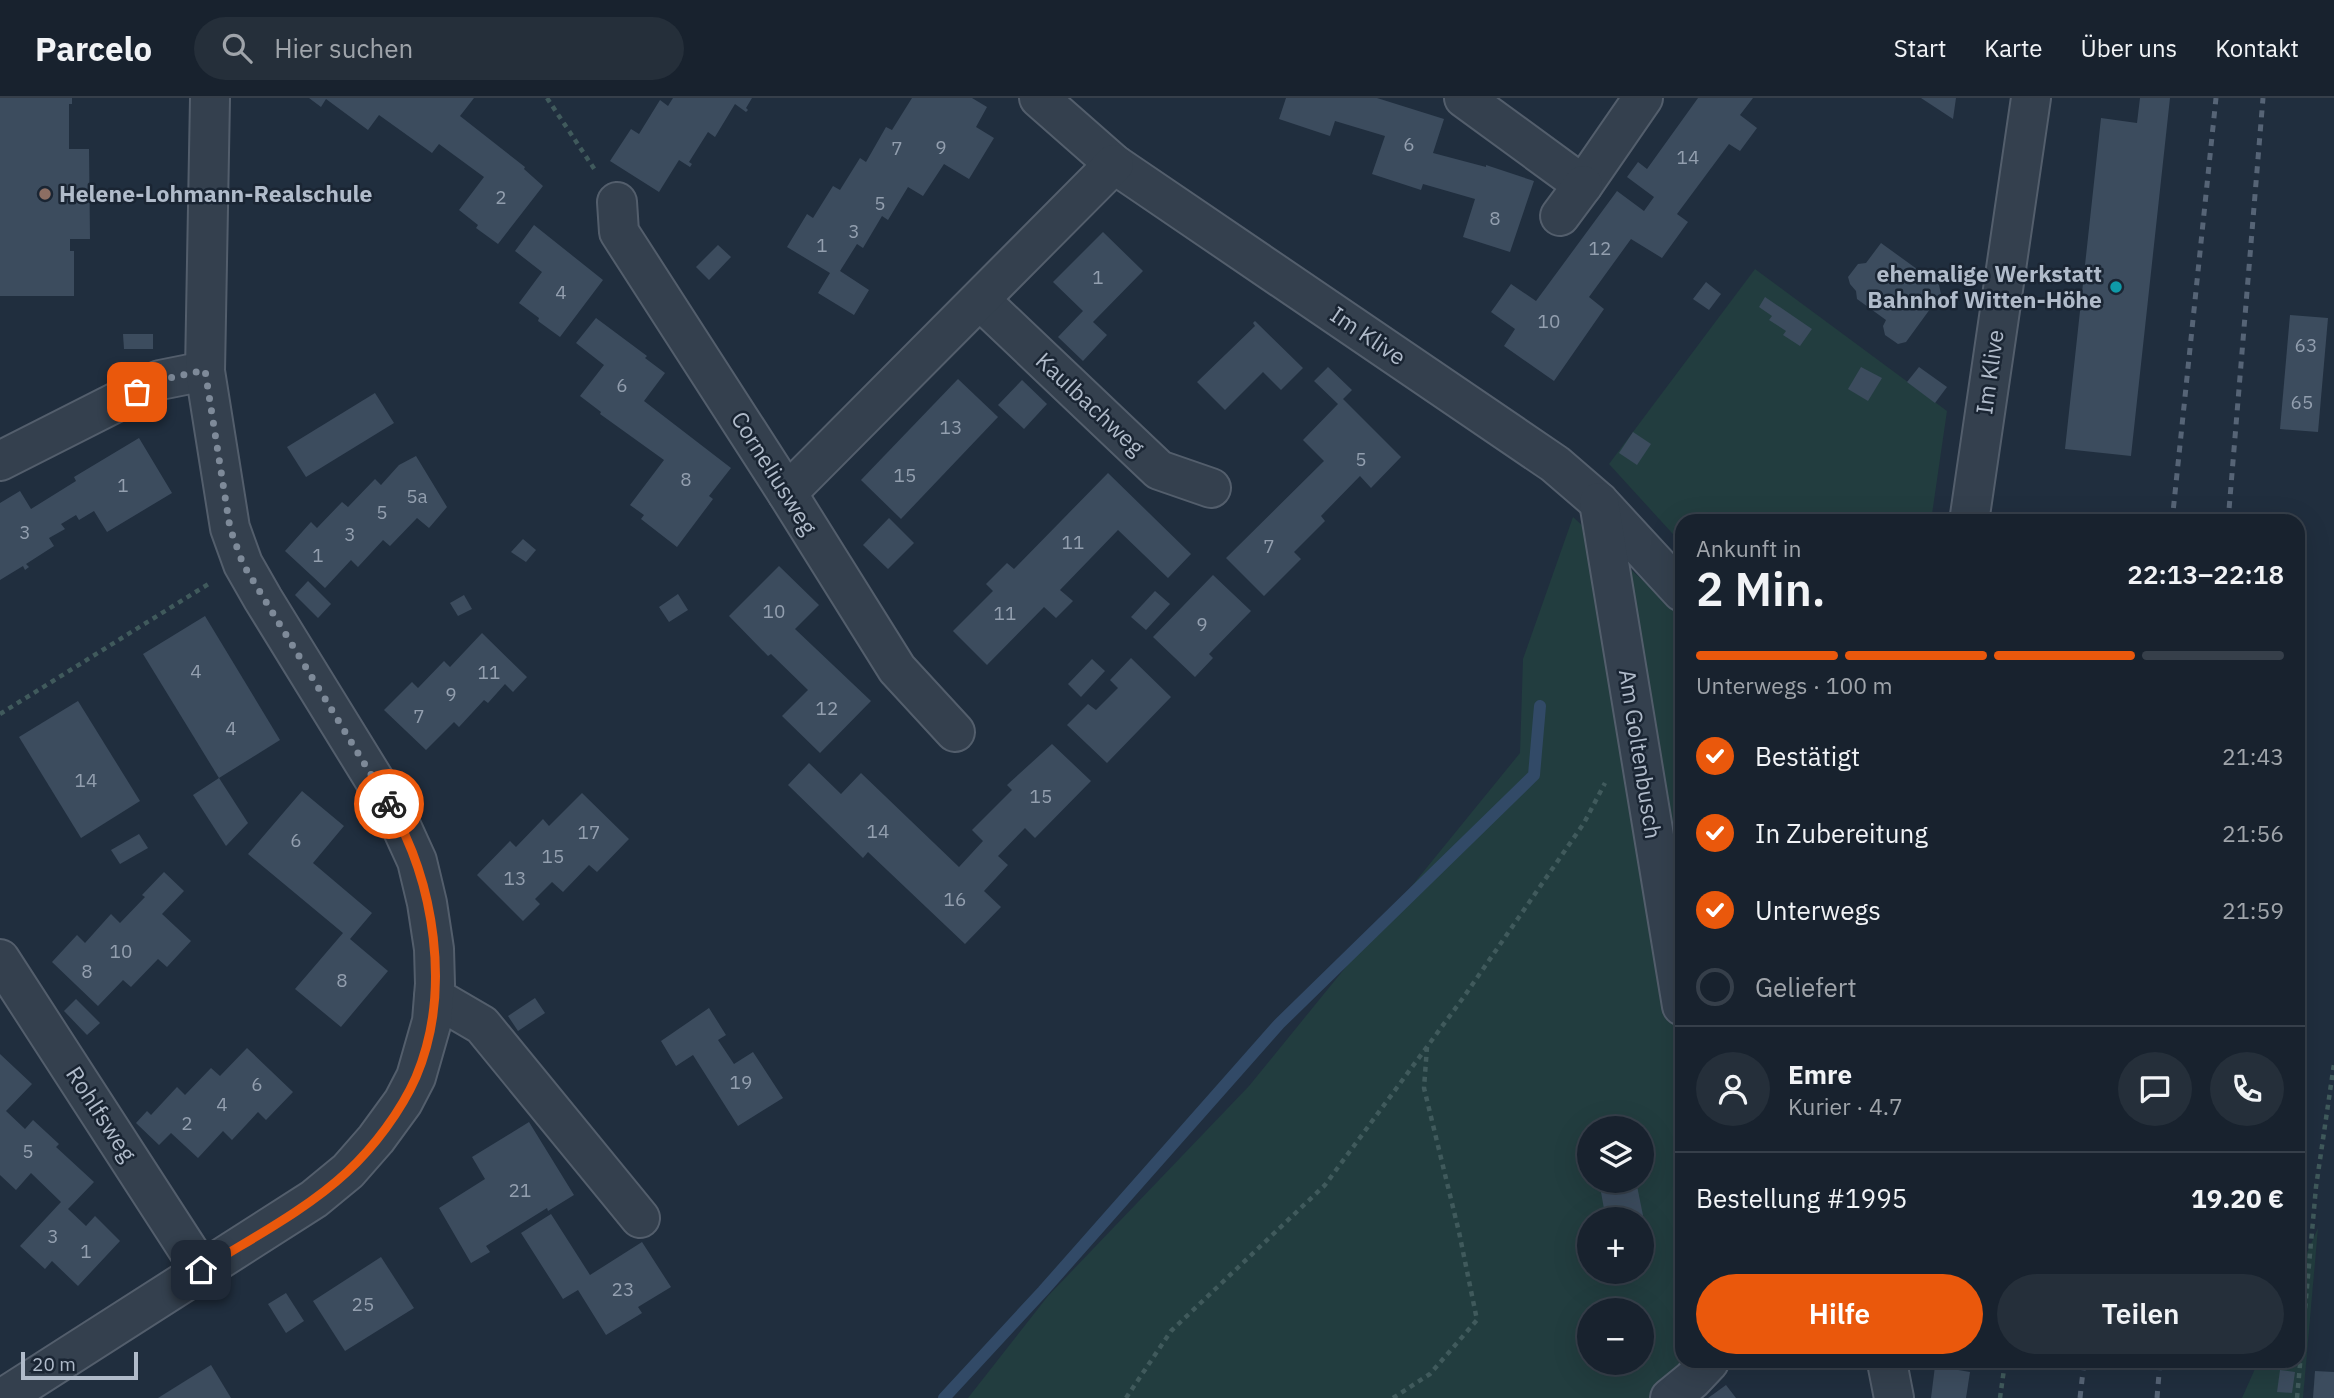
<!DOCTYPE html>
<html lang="de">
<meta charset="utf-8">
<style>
body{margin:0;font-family:"IBM Plex Sans",sans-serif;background:#252f3a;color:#f1f3f6;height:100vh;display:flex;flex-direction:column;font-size:26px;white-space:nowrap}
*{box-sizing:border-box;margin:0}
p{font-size:23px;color:#9fa4aa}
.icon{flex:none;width:38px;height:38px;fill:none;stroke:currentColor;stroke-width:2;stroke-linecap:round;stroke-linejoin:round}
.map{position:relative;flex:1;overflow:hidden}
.sheet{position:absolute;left:1675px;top:416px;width:630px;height:854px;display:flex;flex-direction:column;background:#18222e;border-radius:21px;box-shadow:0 7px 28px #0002,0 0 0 2px #363f4a}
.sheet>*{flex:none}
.buttons{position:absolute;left:1577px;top:1018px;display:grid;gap:14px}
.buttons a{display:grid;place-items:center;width:77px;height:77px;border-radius:50%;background:#18222e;box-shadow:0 7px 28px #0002,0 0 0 2px #363f4a;font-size:35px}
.scale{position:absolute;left:21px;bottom:18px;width:117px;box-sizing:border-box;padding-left:7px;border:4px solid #b0bbca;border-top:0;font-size:19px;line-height:24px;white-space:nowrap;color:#b0bbca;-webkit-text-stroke:5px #1a2533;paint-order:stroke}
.pin{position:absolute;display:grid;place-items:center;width:60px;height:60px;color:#fff;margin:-30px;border-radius:14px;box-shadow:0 4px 10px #0006}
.courier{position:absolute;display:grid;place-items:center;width:70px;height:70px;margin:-35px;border:5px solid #ea580c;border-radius:50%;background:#fff;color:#222;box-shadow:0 2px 9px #0007}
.head em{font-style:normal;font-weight:600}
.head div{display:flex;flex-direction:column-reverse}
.head{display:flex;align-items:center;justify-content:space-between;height:119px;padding:0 21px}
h1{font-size:46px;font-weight:600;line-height:52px}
.bar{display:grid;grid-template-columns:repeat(4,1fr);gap:10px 7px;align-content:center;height:84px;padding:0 21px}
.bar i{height:9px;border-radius:5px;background:#363f4a}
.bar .on{background:#ea580c}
.bar p{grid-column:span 4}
.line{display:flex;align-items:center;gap:18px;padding:0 21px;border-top:2px solid #363f4a}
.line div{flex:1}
.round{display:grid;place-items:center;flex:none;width:74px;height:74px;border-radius:37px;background:#252f3a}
ol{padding:0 21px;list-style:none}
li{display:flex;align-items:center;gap:21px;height:77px}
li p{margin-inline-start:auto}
li .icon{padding:7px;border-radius:50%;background:#ea580c;color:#fff;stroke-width:4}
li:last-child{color:#9fa4aa}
li i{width:38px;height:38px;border:4px solid #363f4a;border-radius:50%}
.action{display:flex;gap:14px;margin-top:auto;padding:14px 21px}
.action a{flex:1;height:80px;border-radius:42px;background:#ea580c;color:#fff;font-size:28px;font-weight:600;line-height:80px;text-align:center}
.action a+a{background:#252f3a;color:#f1f3f6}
header{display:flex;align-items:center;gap:42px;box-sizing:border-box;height:98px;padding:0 35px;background:#18222e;border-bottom:2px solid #363f4a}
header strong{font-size:33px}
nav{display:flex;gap:38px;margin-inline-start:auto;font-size:24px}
.search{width:490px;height:63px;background:#252f3a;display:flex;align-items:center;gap:18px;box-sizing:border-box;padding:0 24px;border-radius:38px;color:#9fa4aa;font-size:26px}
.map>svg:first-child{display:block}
</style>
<header>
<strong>Parcelo</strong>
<div class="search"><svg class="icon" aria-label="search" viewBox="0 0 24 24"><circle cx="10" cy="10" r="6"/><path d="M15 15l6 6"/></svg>Hier suchen</div>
<nav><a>Start</a><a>Karte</a><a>Über uns</a><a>Kontakt</a></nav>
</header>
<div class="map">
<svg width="2334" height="1300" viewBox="0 0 2334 1300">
<rect width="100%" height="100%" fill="#202e3e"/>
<g fill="#223d3f" fill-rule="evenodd">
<polygon points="1755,171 1947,313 1931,423 1682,424 1682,446 1609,366"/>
<path d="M 1573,419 L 1682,518 L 1682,1264 L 1715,1264 L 1659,1300 L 968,1300 L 1048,1198 L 1249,988 L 1520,655 L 1523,561 ZM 1589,1031 L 1642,1031 L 1642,1083 L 1589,1083 ZM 1589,1122 L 1642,1122 L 1642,1174 L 1589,1174 ZM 1589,1213 L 1642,1213 L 1642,1265 L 1589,1265 Z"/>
<polygon points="2318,1130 2303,1300 2242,1300 2258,1264 2298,1264 2298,1175"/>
</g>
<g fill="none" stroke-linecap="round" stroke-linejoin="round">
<polyline stroke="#324a67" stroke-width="12" points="944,1300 1043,1193 1279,926 1534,677 1540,608"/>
</g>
<g fill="#3c4c5e">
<polygon points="0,0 72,0 72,6 69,6 69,51 89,51 90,141 70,141 70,153 74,153 74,198 0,198"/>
<polygon points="309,0 474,0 460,18 525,69 524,71 543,88 498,146 476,130 478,127 459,112 484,79 439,46 432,55 379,17 368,32 326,1 321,9"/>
<polygon points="673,0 752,0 746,10 748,12 746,14 735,6 715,39 708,34 689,64 692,66 690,69 679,62 659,94 610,63 631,31 639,36 660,2 668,8"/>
<polygon points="912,0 972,0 987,9 976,29 994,40 969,81 944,66 923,98 908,89 888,122 882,118 863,150 857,146 840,173 869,192 854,217 818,195 830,175 787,149 807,116 813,120 833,88 840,92 860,60 866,64 886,29 892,32"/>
<polygon points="1286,0 1377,0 1444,21 1433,55 1486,69 1486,67 1534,83 1510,154 1463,139 1475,101 1423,86 1421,92 1372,76 1385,38 1335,23 1330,38 1279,21"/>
<polygon points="1698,0 1753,0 1740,17 1757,30 1740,53 1729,46 1677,116 1688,124 1662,160 1631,141 1589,199 1604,211 1554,283 1504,248 1515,231 1491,214 1511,186 1536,203 1617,93 1644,113 1654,99 1627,79 1638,64 1647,71"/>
<polygon points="1921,0 1956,0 1953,21"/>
<polygon points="2140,0 2170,0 2131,358 2065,351 2101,20 2137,25"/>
<polygon points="534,127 603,182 560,239 538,223 539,220 519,205 542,174 515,153"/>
<polygon points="1103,134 1143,173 1093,224 1107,237 1083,263 1058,239 1083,213 1053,184"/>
<polygon points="1881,145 1939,187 1941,196 1906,244 1898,246 1885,237 1883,228 1886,222 1857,201 1856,193 1850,186 1848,179 1858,166 1866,165"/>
<polygon points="718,147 731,159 709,182 696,169"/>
<polygon points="1706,184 1721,196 1709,212 1693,201"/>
<polygon points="1765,199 1812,231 1800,248 1783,237 1786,233 1769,222 1772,218 1759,209"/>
<polygon points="2290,217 2328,220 2318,334 2280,331"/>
<polygon points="596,220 647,258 645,260 665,275 644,303 731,370 709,398 713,401 677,449 641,421 644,417 630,407 664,362 600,316 601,314 580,298 604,267 576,245"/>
<polygon points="1255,223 1303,270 1281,292 1263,274 1225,312 1197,284 1255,228 1253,225"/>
<polygon points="123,236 153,236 153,251 124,251"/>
<polygon points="1328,269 1352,292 1343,301 1401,359 1371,390 1360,378 1321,418 1325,423 1294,454 1301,461 1264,498 1226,460 1324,363 1303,342 1338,306 1314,283"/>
<polygon points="1861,269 1882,280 1868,303 1848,291"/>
<polygon points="1919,269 1947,289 1935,305 1907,284"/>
<polygon points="958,281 998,319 901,421 861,382"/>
<polygon points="1022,282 1047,306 1024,331 998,307"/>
<polygon points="375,295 394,325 306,379 287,349"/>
<polygon points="1633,334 1651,346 1637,367 1619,355"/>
<polygon points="139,340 172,395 107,434 94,413 79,422 76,417 61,426 65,431 49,440 54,448 26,466 29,469 25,472 23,468 0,482 0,405 20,393 31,411 76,383 74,379"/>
<polygon points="416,358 447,409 429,430 417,420 390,448 383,442 358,469 351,462 325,490 285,453 311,424 317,430 342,404 348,409 375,381 381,387 399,367"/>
<polygon points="1108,375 1191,456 1168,480 1118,432 1060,492 1073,503 1056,520 1044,509 987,567 953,533 993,493 986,486 1007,465 1014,471"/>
<polygon points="889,420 914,445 888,471 863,447"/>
<polygon points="523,441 536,452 526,464 511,454"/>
<polygon points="779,468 819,507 795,531 871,603 820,655 782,618 808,592 771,556 768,558 729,518"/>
<polygon points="1213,477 1251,513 1209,556 1213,560 1195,579 1153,539"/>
<polygon points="308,483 331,506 318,520 295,497"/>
<polygon points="1155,493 1170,506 1146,532 1131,519"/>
<polygon points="678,496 688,512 669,524 659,509"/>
<polygon points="464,497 472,511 458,518 450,505"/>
<polygon points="205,518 280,642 219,680 143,556"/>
<polygon points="482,535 527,579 513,594 505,586 488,605 484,602 459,629 454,624 426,652 384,612 412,584 418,590 444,563 450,569"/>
<polygon points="1131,560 1171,599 1107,665 1067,627 1088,606 1096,612 1118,590 1110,582"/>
<polygon points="1092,561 1105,573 1081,599 1068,586"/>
<polygon points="78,603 140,703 81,740 19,639"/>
<polygon points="1052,646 1091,683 1035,740 1025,730 998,758 1008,767 984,793 1001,809 965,846 868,754 863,760 788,687 809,665 841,696 861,675 959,769 983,743 972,732 1012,692 1007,687"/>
<polygon points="219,680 248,725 226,748 193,697"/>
<polygon points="302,693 344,728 313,765 372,815 350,841 388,873 341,929 295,891 343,835 248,756"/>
<polygon points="582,695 629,741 597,774 589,767 563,794 552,784 535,801 540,806 523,823 477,777 510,743 516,749 543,721 549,728"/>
<polygon points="139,736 148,750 120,766 111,752"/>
<polygon points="164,774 184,793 162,816 191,843 167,869 158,861 131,889 123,882 98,908 52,864 77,837 85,845 111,816 120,825 145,799 142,797"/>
<polygon points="535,900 545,915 518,933 508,918"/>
<polygon points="76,901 100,925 87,937 64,913"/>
<polygon points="709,910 726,937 718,942 734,966 753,954 783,1000 738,1028 693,957 676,968 661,943"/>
<polygon points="247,950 293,994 266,1022 258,1014 232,1042 223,1033 198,1060 171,1035 159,1047 136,1025 147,1013 151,1017 177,989 185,997 211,970 220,978"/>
<polygon points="0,956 32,986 6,1013 25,1031 33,1022 59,1046 56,1049 94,1084 68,1111 86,1128 95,1118 120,1143 78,1188 52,1163 45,1171 20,1148 61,1104 31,1075 16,1092 0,1077"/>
<polygon points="529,1024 574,1097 548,1113 547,1110 486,1148 490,1154 471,1165 439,1110 485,1081 472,1059"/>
<polygon points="1599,1083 1636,1083 1646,1132 1642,1133 1642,1122 1606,1122"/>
<polygon points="551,1116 590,1177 642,1144 671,1189 638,1209 642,1215 606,1237 578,1192 563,1201 521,1135"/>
<polygon points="381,1159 414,1210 345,1253 313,1203"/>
<polygon points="286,1195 304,1223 286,1235 268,1206"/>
<polygon points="211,1267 231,1300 158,1300 190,1280"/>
<polygon points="1935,1268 1970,1274 1966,1300 1931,1300"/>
<polygon points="2280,1272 2295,1274 2292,1295 2277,1294"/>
<polygon points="2315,1273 2334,1274 2334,1300 2313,1300"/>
<polygon points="1726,1287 1736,1300 1708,1300 1715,1295"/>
</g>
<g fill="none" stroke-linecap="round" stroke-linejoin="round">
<g stroke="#535e6c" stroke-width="42">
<g id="minor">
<polyline points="1039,0 1114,66 1555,366 1599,404 1682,494"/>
<polyline points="1464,0 1583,87 1643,0"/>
<polyline points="617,104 619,134 787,395 897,571 955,634"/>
<polyline points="1560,118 1583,87"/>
<polyline points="981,203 1159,372 1211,390"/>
<polyline points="0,363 160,282 205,273"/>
<polyline points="787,395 1114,66"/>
<polyline points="1599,404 1682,908"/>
<polyline points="1969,424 2031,0"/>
<polyline points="0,861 201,1172"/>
<polyline points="434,899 482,927 640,1120"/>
<polyline points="1887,1264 1894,1300"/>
<polyline points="3,1300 314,1101 348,1073 376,1041 403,1004 416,979 432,923 435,886 434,851 427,805 417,763 396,717 263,501 243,466 230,430 205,273 210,0"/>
<polyline points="1670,1300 1692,1282 1709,1264"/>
</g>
</g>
<g stroke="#405a5c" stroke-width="4.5" stroke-dasharray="5 5" stroke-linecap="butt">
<polyline points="547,0 595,72"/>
<polyline points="0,616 210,485"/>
<polyline points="1126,1300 1171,1233 1325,1087 1463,900 1584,725 1605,685"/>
<polyline points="1393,1300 1430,1276 1477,1222 1459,1134 1424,990 1427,949"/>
<polyline points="2000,1300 2005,1264"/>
<polyline points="2297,1300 2316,1089 2334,966"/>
</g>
<use href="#minor" stroke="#34404e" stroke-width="38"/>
<g stroke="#566476" stroke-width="5" stroke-dasharray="7 7" stroke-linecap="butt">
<polyline points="2172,424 2216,0"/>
<polyline points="2228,424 2263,0"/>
<polyline points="2080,1300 2084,1264"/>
<polyline points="2157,1300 2160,1264"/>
</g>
</g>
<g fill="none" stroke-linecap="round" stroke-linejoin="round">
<polyline stroke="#7e8a99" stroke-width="7" stroke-dasharray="0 12.6" points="137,294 160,282 205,272 230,430 243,466 389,706"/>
<path stroke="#ea580c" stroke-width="9" d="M 201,1172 C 250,1141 305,1113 347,1074 C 374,1049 401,1013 416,979 C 452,894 435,784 389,706"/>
</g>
<circle fill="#8d6e63" stroke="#1a2533" stroke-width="2.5" cx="45" cy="96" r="7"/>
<circle fill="#0f9aa8" stroke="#1a2533" stroke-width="2.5" cx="2116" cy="189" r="7"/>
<g text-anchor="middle" stroke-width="5" stroke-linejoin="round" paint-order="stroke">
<g font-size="19" fill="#939faf">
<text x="1409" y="53">6</text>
<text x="941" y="56">9</text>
<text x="897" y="57">7</text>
<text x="1688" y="66">14</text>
<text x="501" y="106">2</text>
<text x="880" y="112">5</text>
<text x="1495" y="127">8</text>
<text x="854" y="140">3</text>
<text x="822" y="154">1</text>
<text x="1600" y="157">12</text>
<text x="1098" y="186">1</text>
<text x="561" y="201">4</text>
<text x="1549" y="230">10</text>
<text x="2306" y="254">63</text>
<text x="622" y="294">6</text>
<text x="2302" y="311">65</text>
<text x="951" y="336">13</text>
<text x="1361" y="368">5</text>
<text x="905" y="384">15</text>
<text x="686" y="388">8</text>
<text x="123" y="394">1</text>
<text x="417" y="405">5a</text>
<text x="382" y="421">5</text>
<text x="25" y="441">3</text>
<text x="350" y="443">3</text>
<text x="1073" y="451">11</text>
<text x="1269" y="455">7</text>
<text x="318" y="464">1</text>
<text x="774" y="520">10</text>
<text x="1005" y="522">11</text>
<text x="1202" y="533">9</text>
<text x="196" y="580">4</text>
<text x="489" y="581">11</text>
<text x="451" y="603">9</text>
<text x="827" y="617">12</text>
<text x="419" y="625">7</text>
<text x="231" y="637">4</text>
<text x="86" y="689">14</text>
<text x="1041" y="705">15</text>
<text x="878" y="740">14</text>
<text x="589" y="741">17</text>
<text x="296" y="749">6</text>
<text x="553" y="765">15</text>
<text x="515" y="787">13</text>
<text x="955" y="808">16</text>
<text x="121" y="860">10</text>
<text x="87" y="880">8</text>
<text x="342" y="889">8</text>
<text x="741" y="991">19</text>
<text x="257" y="993">6</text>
<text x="222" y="1013">4</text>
<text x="187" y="1032">2</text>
<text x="28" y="1060">5</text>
<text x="520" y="1099">21</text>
<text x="53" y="1145">3</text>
<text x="86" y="1160">1</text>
<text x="623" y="1198">23</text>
<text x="363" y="1213">25</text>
</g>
<g font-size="23" font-weight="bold" fill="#b0bbca" stroke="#1a2533" text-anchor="start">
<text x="59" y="104">Helene-Lohmann-Realschule</text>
<text x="2102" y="184" text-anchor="end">ehemalige Werkstatt<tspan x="2102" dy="26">Bahnhof Witten-Höhe</tspan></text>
</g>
<g font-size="23" fill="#b0bbca" stroke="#1a2533">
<text transform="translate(1368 238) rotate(34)" y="8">Im Klive</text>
<text transform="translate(1990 274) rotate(-82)" y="8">Im Klive</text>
<text transform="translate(1090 306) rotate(43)" y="8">Kaulbachweg</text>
<text transform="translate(774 375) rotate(58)" y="8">Corneliusweg</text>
<text transform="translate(1640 656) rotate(81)" y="8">Am Goltenbusch</text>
<text transform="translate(101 1016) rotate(57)" y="8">Rohlfsweg</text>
</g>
</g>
</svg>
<div class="buttons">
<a><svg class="icon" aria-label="layers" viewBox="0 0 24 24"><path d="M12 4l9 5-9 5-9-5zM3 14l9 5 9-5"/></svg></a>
<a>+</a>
<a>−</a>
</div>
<div class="scale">20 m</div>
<div class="pin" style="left:137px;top:294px;background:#ea580c"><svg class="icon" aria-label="bag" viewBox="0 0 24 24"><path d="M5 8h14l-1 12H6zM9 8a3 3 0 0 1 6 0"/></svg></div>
<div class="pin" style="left:201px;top:1172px;background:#1f2937"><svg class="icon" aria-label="home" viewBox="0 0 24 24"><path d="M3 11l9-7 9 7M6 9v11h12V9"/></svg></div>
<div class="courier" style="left:389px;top:706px"><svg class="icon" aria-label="bike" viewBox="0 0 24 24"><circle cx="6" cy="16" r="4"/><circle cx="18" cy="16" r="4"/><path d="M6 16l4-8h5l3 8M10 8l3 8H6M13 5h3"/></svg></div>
<section class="sheet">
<div class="head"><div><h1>2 Min.</h1><p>Ankunft in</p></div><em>22:13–22:18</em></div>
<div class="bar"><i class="on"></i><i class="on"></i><i class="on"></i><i></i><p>Unterwegs · 100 m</p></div>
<ol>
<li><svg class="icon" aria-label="check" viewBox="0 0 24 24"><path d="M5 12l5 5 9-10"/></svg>Bestätigt<p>21:43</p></li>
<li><svg class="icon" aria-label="check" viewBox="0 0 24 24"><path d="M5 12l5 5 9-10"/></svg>In Zubereitung<p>21:56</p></li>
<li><svg class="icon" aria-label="check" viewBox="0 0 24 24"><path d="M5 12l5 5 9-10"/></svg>Unterwegs<p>21:59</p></li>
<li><i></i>Geliefert</li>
</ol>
<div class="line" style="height:126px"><a class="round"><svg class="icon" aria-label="person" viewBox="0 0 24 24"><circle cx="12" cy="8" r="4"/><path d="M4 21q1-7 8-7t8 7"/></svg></a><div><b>Emre</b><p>Kurier · 4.7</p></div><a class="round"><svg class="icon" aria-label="chat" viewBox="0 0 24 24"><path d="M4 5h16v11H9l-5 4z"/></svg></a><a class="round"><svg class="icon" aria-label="phone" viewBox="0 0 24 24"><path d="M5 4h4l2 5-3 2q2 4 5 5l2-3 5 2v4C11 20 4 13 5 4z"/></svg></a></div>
<div class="line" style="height:91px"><div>Bestellung #1995</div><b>19.20 €</b></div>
<div class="action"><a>Hilfe</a><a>Teilen</a></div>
</section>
</div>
